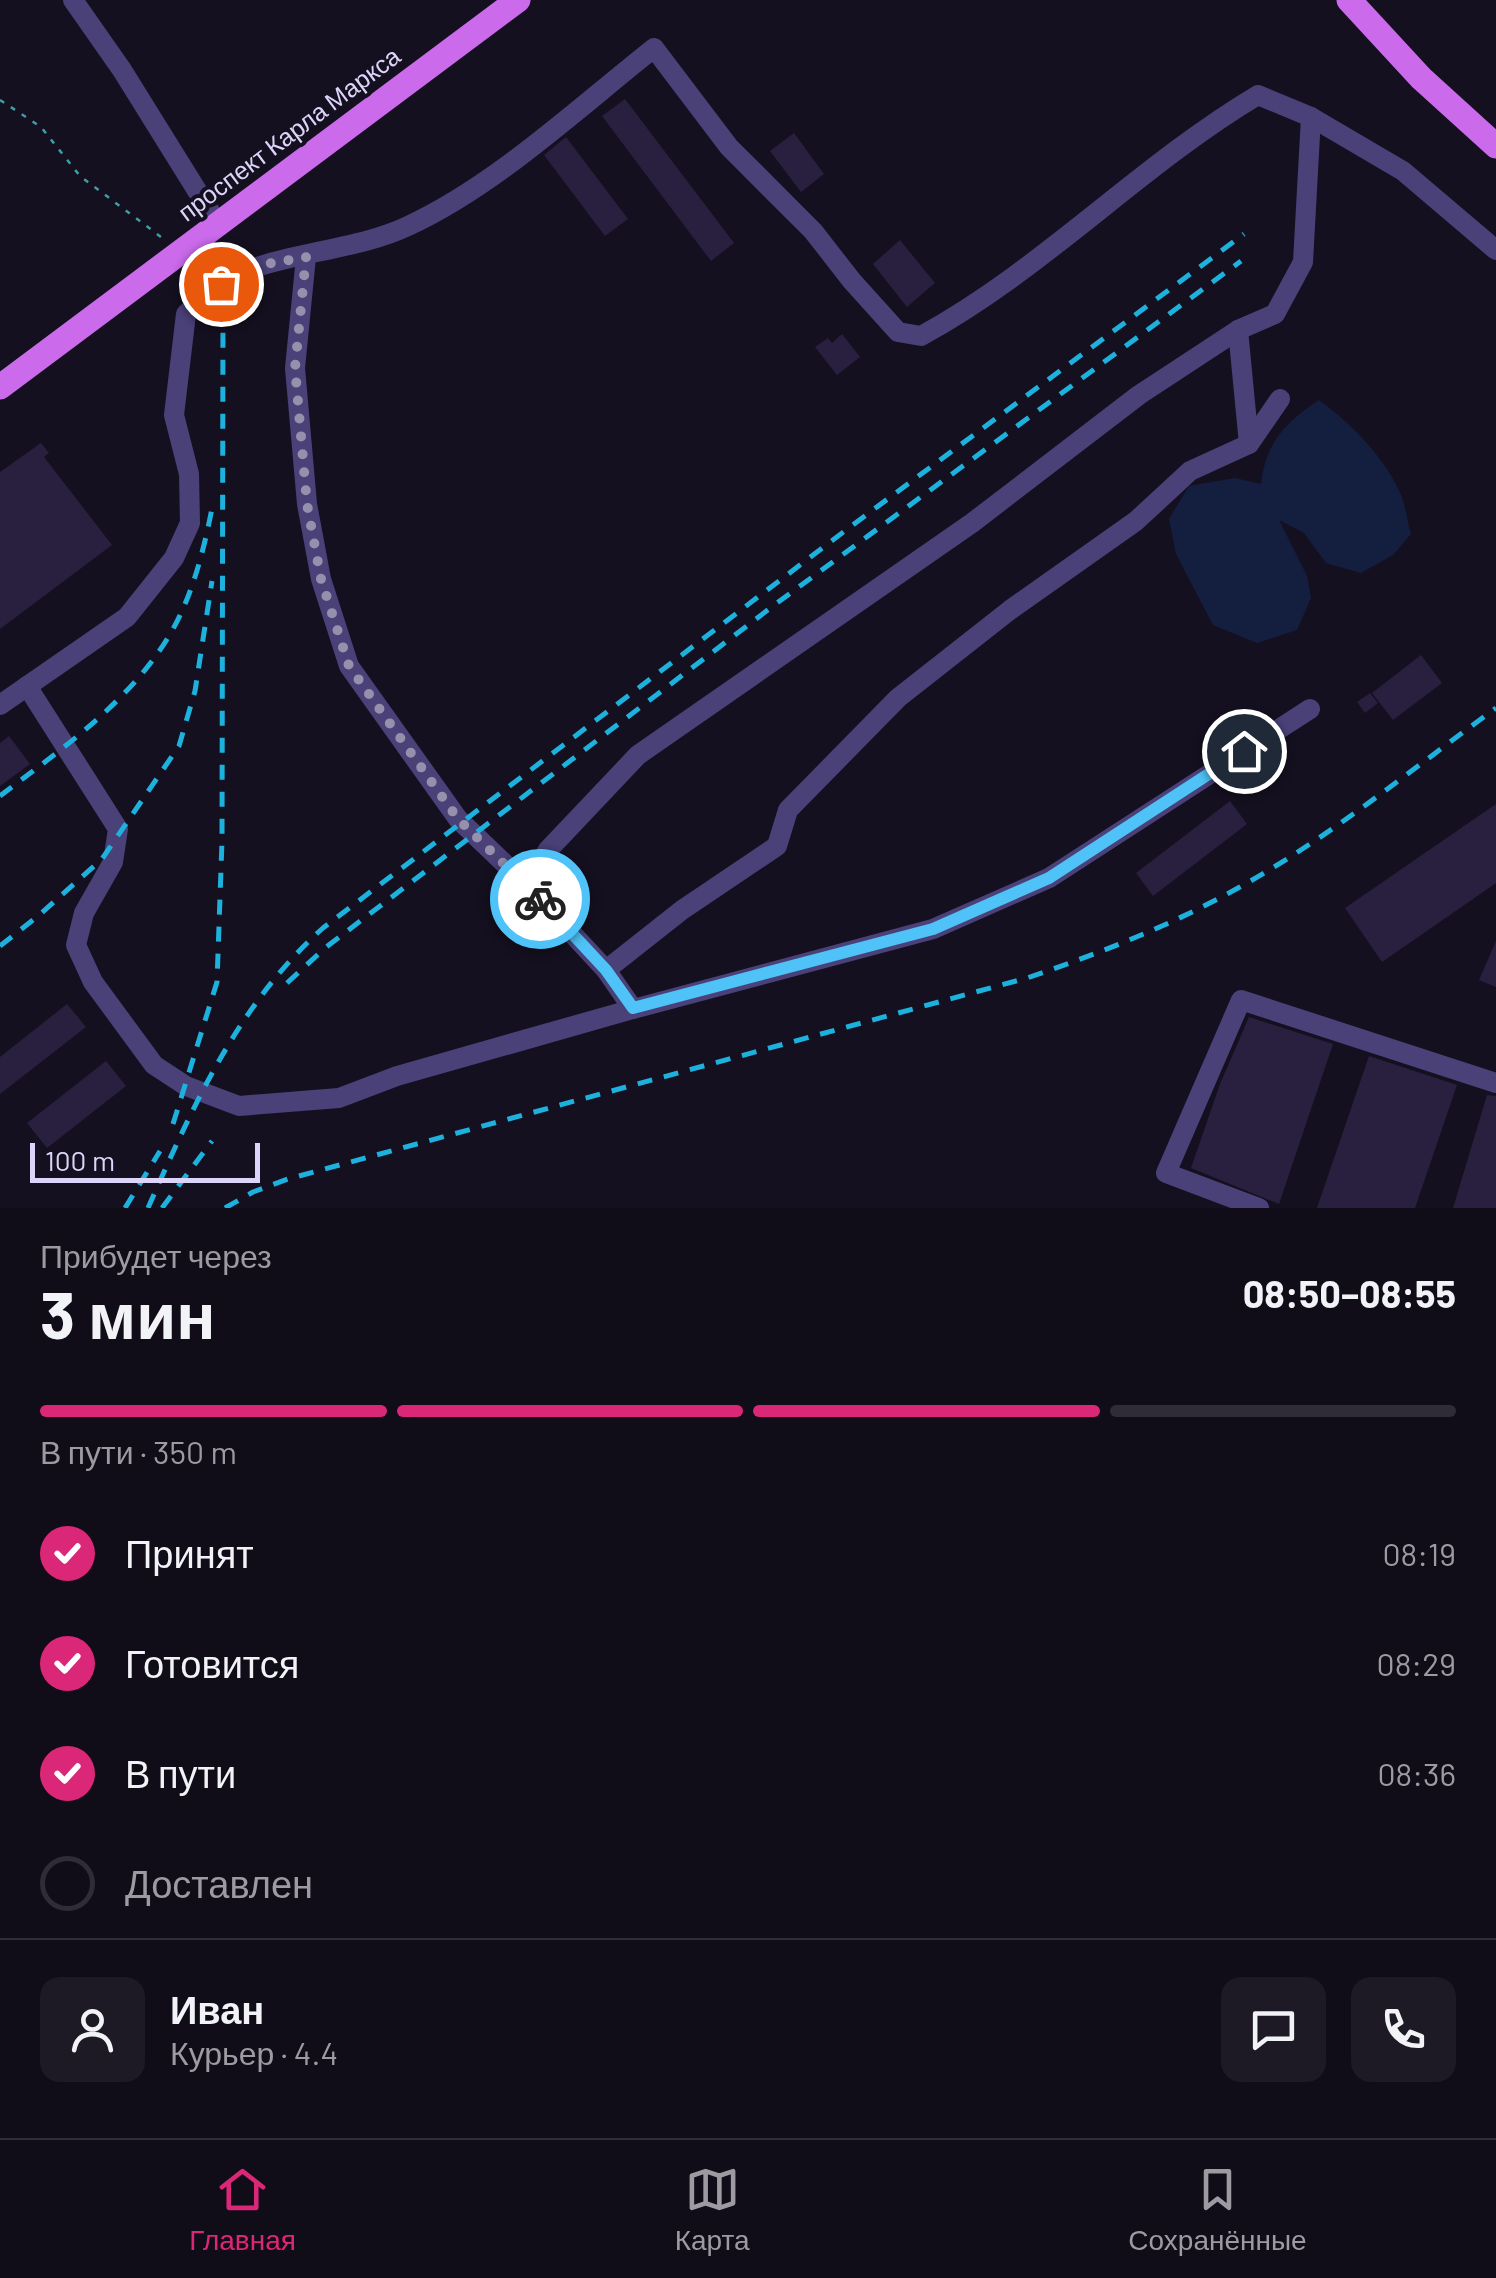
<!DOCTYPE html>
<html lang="ru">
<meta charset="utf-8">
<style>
body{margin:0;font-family:Barlow,sans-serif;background:#1e1a25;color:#f1f3f6;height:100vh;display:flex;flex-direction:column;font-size:38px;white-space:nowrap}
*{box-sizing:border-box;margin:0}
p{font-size:32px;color:#9c9ba2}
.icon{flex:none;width:55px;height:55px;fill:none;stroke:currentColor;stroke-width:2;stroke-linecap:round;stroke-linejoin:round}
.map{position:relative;height:1208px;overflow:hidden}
.details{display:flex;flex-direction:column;background:#100c18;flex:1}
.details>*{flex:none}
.scale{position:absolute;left:30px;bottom:25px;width:230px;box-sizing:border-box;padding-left:10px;border:5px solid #ddd5f9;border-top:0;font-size:28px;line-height:35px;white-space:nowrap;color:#ddd5f9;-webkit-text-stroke:8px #151020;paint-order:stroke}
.pin{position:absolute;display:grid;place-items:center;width:85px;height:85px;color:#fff;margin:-42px;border:5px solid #fff;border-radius:50%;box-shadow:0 2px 10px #0007}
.courier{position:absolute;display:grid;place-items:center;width:100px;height:100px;margin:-50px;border:8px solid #4fc3f7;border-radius:50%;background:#fff;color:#222;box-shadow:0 2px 12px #0007}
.overview em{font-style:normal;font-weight:700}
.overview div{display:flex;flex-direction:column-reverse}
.overview{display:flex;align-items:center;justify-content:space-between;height:170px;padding:0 40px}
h1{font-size:65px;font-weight:700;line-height:75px}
.bar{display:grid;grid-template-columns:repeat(4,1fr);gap:15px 10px;align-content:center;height:120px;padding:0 40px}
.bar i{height:12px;border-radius:8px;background:#302c37}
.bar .selected{background:#db2777}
.bar p{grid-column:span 4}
.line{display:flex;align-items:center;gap:25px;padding:0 40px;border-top:2px solid #302c37}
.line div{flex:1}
.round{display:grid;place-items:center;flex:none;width:105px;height:105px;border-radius:20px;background:#1e1a25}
ol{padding:0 40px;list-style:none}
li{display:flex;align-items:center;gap:30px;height:110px}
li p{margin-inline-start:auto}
li .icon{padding:10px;border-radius:50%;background:#db2777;color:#fff;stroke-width:4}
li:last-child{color:#9c9ba2}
li i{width:55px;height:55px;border:5px solid #302c37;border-radius:50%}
.tab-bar{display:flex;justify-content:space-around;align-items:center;height:140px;border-top:2px solid #302c37;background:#100c18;font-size:28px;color:#9c9ba2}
.tab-bar a{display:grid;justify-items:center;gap:5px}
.tab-bar .selected{color:#db2777}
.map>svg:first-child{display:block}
</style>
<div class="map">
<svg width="1496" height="1208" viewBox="0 0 1496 1208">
<rect width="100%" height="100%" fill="#151020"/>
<path fill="#141f40" d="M 1319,400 C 1351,423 1386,459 1401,495 C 1406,507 1407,522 1411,534 L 1393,555 L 1361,573 L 1326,563 L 1304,533 L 1279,520 L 1307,576 L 1311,598 L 1297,630 L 1257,643 L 1213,625 L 1176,554 L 1169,519 L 1189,486 L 1235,478 L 1261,484 C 1266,442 1285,423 1319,400 Z"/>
<g fill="#291f3f">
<polygon points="625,99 734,243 711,261 602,116"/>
<polygon points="794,133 824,174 801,192 770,151"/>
<polygon points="566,137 628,219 605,236 544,155"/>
<polygon points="900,240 935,283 907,307 873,264"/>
<polygon points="842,334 860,357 837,375 815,347 828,338 832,343"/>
<polygon points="41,443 49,453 44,457 112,545 0,629 0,472"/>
<polygon points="1421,655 1442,683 1393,720 1372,693"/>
<polygon points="1370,693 1378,703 1365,713 1357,702"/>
<polygon points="9,736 30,764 0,786 0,743"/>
<polygon points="1230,801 1247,824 1153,896 1136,873"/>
<polygon points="1496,804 1496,883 1382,962 1345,908"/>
<polygon points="1496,941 1496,987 1479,980"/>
<polygon points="67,1004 86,1027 0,1094 0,1057"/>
<polygon points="1249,1017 1333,1044 1279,1204 1191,1168 1220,1084"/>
<polygon points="1369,1056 1457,1085 1415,1208 1317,1208"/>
<polygon points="106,1061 126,1086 47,1148 27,1123"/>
<polygon points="1487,1095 1496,1096 1496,1208 1453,1208"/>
</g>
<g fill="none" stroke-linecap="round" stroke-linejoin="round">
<polyline stroke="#3e9ea4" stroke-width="2.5" stroke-dasharray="5 8" stroke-linecap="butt" points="0,100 41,127 80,176 165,240"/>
<g stroke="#4a4179" stroke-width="20">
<polyline points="73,0 122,70 219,226"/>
<polyline points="306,257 295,368 307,504 321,579 349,666 458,819 527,885 606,970 633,1009"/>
<polyline points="1238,330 1249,444"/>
<polyline points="27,686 118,829 113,862 84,913 76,945 93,982 154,1065 186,1086 239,1106 339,1098 397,1076 633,1009 933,929 1049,878 1310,709"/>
<path d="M 0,705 L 127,617 L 174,558 L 190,523 L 189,474 L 174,415 L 186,314 C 197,305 208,293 220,284 C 270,252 352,253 408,226 C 495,186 578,108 654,48 L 729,147 L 813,231 L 852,281 L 898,332 L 921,336 C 1045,268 1139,166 1258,95 L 1311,117 L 1403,171 L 1496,250"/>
<polyline points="527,885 548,850 638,755 972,523 1139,395 1238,330 1275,314 1303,262 1311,117"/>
<polyline points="606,970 682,910 777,846 788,810 898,698 1010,610 1136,521 1190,471 1249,444 1280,399"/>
<polyline points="1259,1208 1166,1173 1241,1000 1496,1083"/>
</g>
<g stroke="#cb6aeb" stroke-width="25">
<polyline points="1349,0 1421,78 1496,146"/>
<polyline points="0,387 518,0"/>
</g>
<g stroke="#1db1dd" stroke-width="5" stroke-dasharray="15 12" stroke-linecap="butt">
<path d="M 0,796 C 63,748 134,699 173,629 C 194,591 205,545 213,503"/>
<polyline points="0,946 38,916 102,859 179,746 195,691 212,581"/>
<polyline points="287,983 325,948 773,606 1241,261"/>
<polyline points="173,1124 217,982 222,841 223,302"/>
<polyline points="125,1208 160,1151"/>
<path d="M 148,1208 C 193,1106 238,1004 323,928 L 846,530 L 1244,234"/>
<polyline points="162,1208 212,1141"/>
<path d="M 225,1208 L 253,1192 L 288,1179 L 1027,978 C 1100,953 1170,926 1238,888 C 1329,838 1412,769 1496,708"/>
</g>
</g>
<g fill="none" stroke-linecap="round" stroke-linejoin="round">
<polyline stroke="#9790ad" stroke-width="10" stroke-dasharray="0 18" points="221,284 267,264 306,257 295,368 307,504 321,579 349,666 458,819 540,899"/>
<polyline stroke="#4fc3f7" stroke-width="12" points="540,899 606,970 633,1008 933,929 1049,878 1244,751"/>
</g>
<g text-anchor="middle" stroke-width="8" stroke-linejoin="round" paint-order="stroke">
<g font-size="25" fill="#ddd5f9" stroke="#151020">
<text transform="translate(289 134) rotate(-37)" y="9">проспект Карла Маркса</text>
</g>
</g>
</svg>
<div class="scale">100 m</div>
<div class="pin" style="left:221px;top:284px;background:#ea580c"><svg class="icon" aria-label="bag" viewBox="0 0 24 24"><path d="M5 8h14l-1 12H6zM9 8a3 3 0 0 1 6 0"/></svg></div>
<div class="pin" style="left:1244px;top:751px;background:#1f2937"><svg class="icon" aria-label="home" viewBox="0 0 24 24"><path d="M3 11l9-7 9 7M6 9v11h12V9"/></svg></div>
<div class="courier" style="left:540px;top:899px"><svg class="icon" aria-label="bike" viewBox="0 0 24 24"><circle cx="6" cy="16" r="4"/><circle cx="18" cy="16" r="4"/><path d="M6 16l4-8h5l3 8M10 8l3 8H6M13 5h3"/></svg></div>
</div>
<section class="details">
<div class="overview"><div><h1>3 мин</h1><p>Прибудет через</p></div><em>08:50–08:55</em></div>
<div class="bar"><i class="selected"></i><i class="selected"></i><i class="selected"></i><i></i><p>В пути · 350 m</p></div>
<ol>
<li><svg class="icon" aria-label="check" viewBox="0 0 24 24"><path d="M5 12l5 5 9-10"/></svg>Принят<p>08:19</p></li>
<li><svg class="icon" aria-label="check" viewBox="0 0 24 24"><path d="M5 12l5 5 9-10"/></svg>Готовится<p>08:29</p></li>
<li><svg class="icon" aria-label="check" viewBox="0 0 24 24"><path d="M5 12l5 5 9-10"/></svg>В пути<p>08:36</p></li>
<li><i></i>Доставлен</li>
</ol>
<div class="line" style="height:180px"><a class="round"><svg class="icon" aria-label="person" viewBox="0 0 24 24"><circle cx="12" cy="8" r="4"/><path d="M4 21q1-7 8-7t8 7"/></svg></a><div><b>Иван</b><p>Курьер · 4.4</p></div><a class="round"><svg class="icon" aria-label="chat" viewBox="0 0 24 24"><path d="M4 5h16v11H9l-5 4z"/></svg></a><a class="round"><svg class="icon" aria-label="phone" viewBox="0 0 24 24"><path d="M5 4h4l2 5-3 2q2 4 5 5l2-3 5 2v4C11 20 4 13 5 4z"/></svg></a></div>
</section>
<nav class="tab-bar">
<a class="selected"><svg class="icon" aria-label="home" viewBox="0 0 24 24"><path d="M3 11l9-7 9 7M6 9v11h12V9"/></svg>Главная</a>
<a><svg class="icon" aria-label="map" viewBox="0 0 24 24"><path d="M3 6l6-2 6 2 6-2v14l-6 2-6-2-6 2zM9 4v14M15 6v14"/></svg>Карта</a>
<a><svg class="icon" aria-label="saved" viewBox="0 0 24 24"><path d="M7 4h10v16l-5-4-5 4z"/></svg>Сохранённые</a>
</nav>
